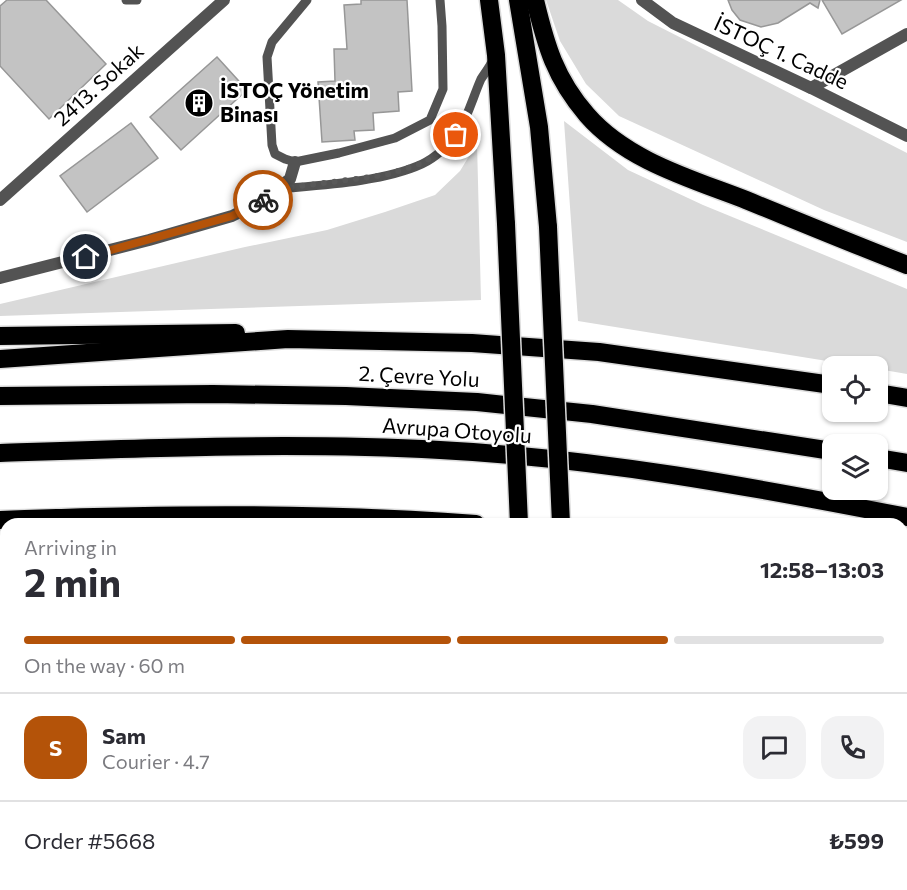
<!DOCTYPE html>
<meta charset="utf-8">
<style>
body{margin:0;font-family:Commissioner,sans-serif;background:#f2f2f3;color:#2b2b33;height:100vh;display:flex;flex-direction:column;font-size:22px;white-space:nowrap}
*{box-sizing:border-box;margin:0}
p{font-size:20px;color:#7c7c81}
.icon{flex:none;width:33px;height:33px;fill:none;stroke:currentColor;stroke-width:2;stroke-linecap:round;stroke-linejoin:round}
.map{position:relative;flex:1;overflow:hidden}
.sheet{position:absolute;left:0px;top:518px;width:908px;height:374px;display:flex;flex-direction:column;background:#fff;border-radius:18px 18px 0 0;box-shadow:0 2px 4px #0004}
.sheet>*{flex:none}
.fabs{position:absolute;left:822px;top:356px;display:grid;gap:12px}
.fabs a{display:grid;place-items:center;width:66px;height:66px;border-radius:12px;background:#fff;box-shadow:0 2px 4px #0004;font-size:30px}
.pin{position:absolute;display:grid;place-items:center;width:51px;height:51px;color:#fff;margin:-26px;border:3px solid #fff;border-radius:50%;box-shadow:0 2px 6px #0007}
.courier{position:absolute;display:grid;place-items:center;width:60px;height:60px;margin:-30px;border:4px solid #b45309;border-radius:50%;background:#fff;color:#222;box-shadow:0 2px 8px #0007}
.headline em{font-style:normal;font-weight:700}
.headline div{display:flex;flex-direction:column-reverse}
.headline{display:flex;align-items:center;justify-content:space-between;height:102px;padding:0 24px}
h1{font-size:39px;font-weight:700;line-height:45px}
.bar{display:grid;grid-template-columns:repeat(4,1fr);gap:9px 6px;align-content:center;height:72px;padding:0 24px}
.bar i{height:8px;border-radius:4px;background:#e1e1e2}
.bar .selected{background:#b45309}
.bar p{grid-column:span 4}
.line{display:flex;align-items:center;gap:15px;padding:0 24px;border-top:2px solid #e1e1e2}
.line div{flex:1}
.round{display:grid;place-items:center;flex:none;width:63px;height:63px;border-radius:18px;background:#f2f2f3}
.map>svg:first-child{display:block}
</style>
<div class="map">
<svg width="907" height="890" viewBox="0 0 907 890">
<rect width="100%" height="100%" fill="#fff"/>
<g fill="#dadada">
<polygon points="546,0 618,0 648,21 907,153 907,242 824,210 619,116 586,84 560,41"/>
<polygon points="564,121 628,170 703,205 907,289 907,374 878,369 878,366 858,366 578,321"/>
<polygon points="477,143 481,300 0,316 0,304 245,247 327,230 385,212 435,195 460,171"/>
<polygon points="902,739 907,740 907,835 902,807"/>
</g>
<g fill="#c3c3c3" stroke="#979797" stroke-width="1.5">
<polygon points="7,0 46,0 106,64 49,119 0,66 0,6"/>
<polygon points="361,0 407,0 412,91 398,92 399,111 373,113 374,130 354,131 355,140 322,142 318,82 335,81 334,49 347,49 344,5 361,4"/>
<polygon points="728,0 820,0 818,8 810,3 778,23 761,27 740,20 732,10"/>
<polygon points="822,0 901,0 842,34"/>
<polygon points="217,57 247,90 181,150 150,117"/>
<polygon points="131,123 158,158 87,212 60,176"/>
<polygon points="902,861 907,875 907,890 871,890 869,885 902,885"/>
<polygon points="147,885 183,885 187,886 185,890 145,890"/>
<polygon points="808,885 832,885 820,890 809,890"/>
</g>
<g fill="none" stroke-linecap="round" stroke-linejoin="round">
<g stroke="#dbdbdb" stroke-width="18">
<g id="primary">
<polyline points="0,622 6,623"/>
<polyline points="466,885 469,890"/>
<polyline points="504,890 505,885"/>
<polyline points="545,890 546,885"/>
</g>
</g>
<g stroke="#dbdbdb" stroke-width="21">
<g id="highway">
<polyline points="489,0 496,55 506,224"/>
<polyline points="518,0 539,127 548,227"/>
<path d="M 535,0 C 546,46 555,78 587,115 C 627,161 692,179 746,200 C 800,222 853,244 907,265"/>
<polyline points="0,336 236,333"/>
<polyline points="0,359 288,339 472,343 599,352 832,385"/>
<polyline points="878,393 907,398"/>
<polyline points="0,396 213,394 346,396 477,402 592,414 832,451"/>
<path d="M 0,453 C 146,448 294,442 440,450 C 597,458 753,487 907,517"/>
<polyline points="878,458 907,463"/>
<path d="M 0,520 C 159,514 318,512 476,524"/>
<polyline points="902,575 907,577"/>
<polyline points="0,589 6,589"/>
<polyline points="902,638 907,639"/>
<polyline points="902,665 907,665"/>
<polyline points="575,890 581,885"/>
</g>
</g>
<g stroke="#535353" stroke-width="9">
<polyline points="126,0 137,0"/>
<polyline points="307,0 272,42 267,57 272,145 275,154 285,159 295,162 339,153 395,138 430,120 443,89 442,26 440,0"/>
<path d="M 278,189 C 322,185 383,182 422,164 C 435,158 449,145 457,134 C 468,117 473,97 481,79 C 485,73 490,66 493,60"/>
</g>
<g stroke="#535353" stroke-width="12">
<polyline points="642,0 673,23 811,88 907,136"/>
<polyline points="811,88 907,34"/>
<polyline points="0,200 224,0"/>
<polyline points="0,278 149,240 232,216 258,203 290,179 295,162"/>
<polyline points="902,726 907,726"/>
<polyline points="0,777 6,778"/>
<polyline points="0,852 6,852"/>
<polyline points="332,885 365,890"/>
<polyline points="853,885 855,890"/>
<polyline points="252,890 254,885"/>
</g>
<use href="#primary" stroke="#000" stroke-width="15"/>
<use href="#highway" stroke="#000" stroke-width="18"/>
<g stroke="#dbdbdb" stroke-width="21" stroke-linecap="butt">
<g id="highway-bridge">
<polyline points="506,224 519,524"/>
<polyline points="548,227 561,524"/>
</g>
</g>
<use href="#highway-bridge" stroke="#000" stroke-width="18"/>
</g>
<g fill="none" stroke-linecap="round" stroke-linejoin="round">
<polyline stroke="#595959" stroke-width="6" stroke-dasharray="0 10.8" points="263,200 278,189 386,175 423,163 439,152 456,135"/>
<polyline stroke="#b45309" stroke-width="8" points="86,257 232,216 263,200"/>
</g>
<defs>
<g id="building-disc" transform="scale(1.5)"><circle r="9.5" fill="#000" stroke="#fff"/><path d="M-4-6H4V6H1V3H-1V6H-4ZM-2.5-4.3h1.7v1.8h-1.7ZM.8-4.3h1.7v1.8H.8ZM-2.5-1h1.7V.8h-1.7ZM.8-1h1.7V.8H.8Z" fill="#fff"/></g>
</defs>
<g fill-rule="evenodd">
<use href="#building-disc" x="199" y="103"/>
</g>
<g text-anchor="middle" stroke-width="4.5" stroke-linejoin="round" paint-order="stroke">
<g font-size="21" fill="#000" stroke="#fff">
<text transform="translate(781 53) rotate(25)" y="7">İSTOÇ 1. Cadde</text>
<text transform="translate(99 85) rotate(-42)" y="7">2413. Sokak</text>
<text transform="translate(419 377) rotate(3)" y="7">2. Çevre Yolu</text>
<text transform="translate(457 431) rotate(4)" y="7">Avrupa Otoyolu</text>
</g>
<g font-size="21" font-weight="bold" fill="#000" stroke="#fff" text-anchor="start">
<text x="220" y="98">İSTOÇ Yönetim<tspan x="220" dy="24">Binası</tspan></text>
</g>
</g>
</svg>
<div class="fabs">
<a><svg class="icon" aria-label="locate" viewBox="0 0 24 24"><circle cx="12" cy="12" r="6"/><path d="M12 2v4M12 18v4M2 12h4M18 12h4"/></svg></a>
<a><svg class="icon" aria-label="layers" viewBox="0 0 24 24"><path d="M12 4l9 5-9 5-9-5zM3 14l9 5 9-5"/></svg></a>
</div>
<div class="pin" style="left:456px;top:135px;background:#ea580c"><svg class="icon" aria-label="bag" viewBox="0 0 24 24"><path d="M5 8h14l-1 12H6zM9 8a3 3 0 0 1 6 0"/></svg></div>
<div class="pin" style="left:86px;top:257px;background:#1f2937"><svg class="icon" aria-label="home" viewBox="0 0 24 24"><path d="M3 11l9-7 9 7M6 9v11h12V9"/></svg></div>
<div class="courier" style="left:263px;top:200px"><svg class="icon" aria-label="bike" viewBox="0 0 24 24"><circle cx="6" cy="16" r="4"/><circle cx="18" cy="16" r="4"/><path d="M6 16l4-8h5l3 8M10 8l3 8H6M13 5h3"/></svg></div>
<section class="sheet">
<div class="headline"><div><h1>2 min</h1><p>Arriving in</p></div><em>12:58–13:03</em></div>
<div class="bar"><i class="selected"></i><i class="selected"></i><i class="selected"></i><i></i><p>On the way · 60 m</p></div>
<div class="line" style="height:108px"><b class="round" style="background:#b45309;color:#fff">S</b><div><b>Sam</b><p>Courier · 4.7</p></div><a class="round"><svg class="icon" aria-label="chat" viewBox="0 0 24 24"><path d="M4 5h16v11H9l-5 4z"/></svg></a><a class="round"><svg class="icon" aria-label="phone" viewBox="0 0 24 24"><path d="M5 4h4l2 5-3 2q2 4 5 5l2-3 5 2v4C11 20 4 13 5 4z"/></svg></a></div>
<div class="line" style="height:78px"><div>Order #5668</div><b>₺599</b></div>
</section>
</div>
